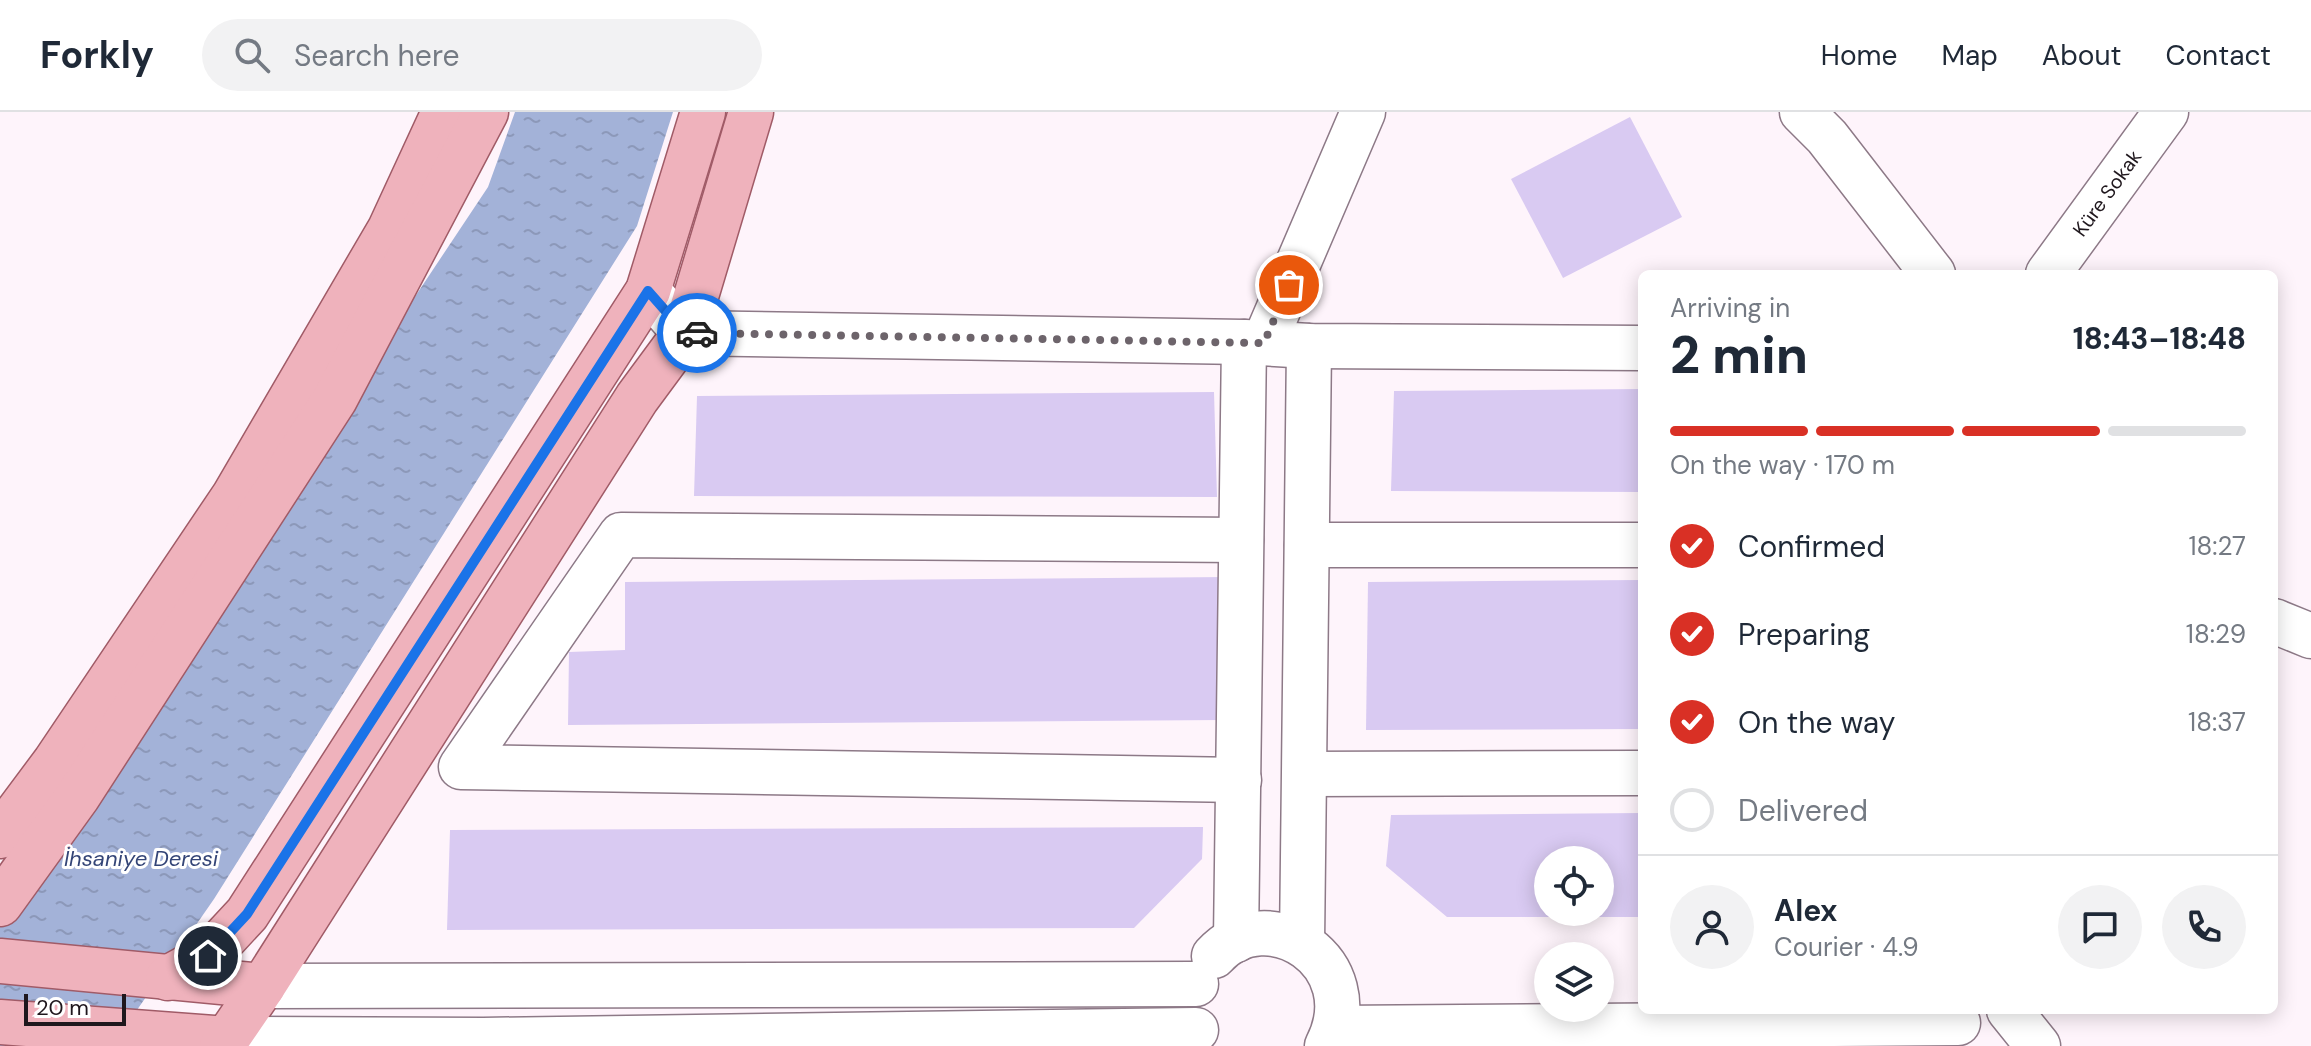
<!DOCTYPE html>
<meta charset="utf-8">
<style>
body{margin:0;font-family:"DM Sans",sans-serif;background:#f2f2f3;color:#1f2937;height:100vh;display:flex;flex-direction:column;font-size:30px;white-space:nowrap}
*{box-sizing:border-box;margin:0}
p{font-size:26px;color:#747a83}
.icon{flex:none;width:44px;height:44px;fill:none;stroke:currentColor;stroke-width:2;stroke-linecap:round;stroke-linejoin:round}
.map{position:relative;flex:1;overflow:hidden}
.side{position:absolute;left:1638px;top:158px;width:640px;height:744px;display:flex;flex-direction:column;background:#fff;border-radius:12px;box-shadow:0 4px 20px #0003}
.side>*{flex:none}
.buttons{position:absolute;left:1534px;top:734px;display:grid;gap:16px}
.buttons a{display:grid;place-items:center;width:80px;height:80px;border-radius:50%;background:#fff;box-shadow:0 4px 20px #0003;font-size:40px}
.scale{position:absolute;left:24px;bottom:20px;width:102px;box-sizing:border-box;padding-left:8px;border:4px solid #1f171d;border-top:0;font-size:22px;line-height:28px;white-space:nowrap;color:#1f171d;-webkit-text-stroke:6px #fff;paint-order:stroke}
.pin{position:absolute;display:grid;place-items:center;width:68px;height:68px;color:#fff;margin:-34px;border:4px solid #fff;border-radius:50%;box-shadow:0 2px 8px #0007}
.courier{position:absolute;display:grid;place-items:center;width:80px;height:80px;margin:-40px;border:6px solid #1a73e8;border-radius:50%;background:#fff;color:#222;box-shadow:0 2px 10px #0007}
.head em{font-style:normal;font-weight:800}
.head div{display:flex;flex-direction:column-reverse}
.head{display:flex;align-items:center;justify-content:space-between;height:136px;padding:0 32px}
h1{font-size:52px;font-weight:800;line-height:60px}
.bar{display:grid;grid-template-columns:repeat(4,1fr);gap:12px 8px;align-content:center;height:96px;padding:0 32px}
.bar i{height:10px;border-radius:6px;background:#e0e1e3}
.bar .on{background:#d93025}
.bar p{grid-column:span 4}
.line{display:flex;align-items:center;gap:20px;padding:0 32px;border-top:2px solid #e0e1e3}
.line div{flex:1}
.round{display:grid;place-items:center;flex:none;width:84px;height:84px;border-radius:42px;background:#f2f2f3}
ol{padding:0 32px;list-style:none}
li{display:flex;align-items:center;gap:24px;height:88px}
li p{margin-inline-start:auto}
li .icon{padding:8px;border-radius:50%;background:#d93025;color:#fff;stroke-width:4}
li:last-child{color:#747a83}
li i{width:44px;height:44px;border:4px solid #e0e1e3;border-radius:50%}
header{display:flex;align-items:center;gap:48px;box-sizing:border-box;height:112px;padding:0 40px;background:#fff;border-bottom:2px solid #e0e1e3}
header strong{font-size:38px}
nav{display:flex;gap:44px;margin-inline-start:auto;font-size:28px}
.search{width:560px;height:72px;background:#f2f2f3;display:flex;align-items:center;gap:20px;box-sizing:border-box;padding:0 28px;border-radius:44px;color:#747a83;font-size:30px}
.map>svg:first-child{display:block}
</style>
<header>
<strong>Forkly</strong>
<div class="search"><svg class="icon" aria-label="search" viewBox="0 0 24 24"><circle cx="10" cy="10" r="6"/><path d="M15 15l6 6"/></svg>Search here</div>
<nav><a>Home</a><a>Map</a><a>About</a><a>Contact</a></nav>
</header>
<div class="map">
<svg width="2311" height="934" viewBox="0 0 2311 934">
<defs>
<pattern id="water-ripples" width="26" height="14" patternUnits="userSpaceOnUse" patternTransform="scale(2)"><rect width="26" height="14" fill="#a3b2d8"/><path d="M2 4q2-2 4 0t4 0M15 11q2-2 4 0t4 0" fill="none" stroke="#8c98b9"/></pattern>
</defs>
<rect width="100%" height="100%" fill="#fef4fb"/>
<polygon fill="url(#water-ripples)" points="515,0 673,0 637,114 214,787 112,934 0,934 0,808 488,75"/>
<g fill="#d9caf2" fill-rule="evenodd">
<polygon points="1630,5 1682,105 1563,166 1511,67"/>
<polygon points="1642,277 1642,380 1391,379 1394,279"/>
<polygon points="1214,280 1217,385 694,384 697,284"/>
<polygon points="1228,465 1222,608 568,613 569,540 625,538 625,470"/>
<polygon points="1642,468 1642,617 1366,618 1368,470"/>
<path d="M 1642,701 L 1642,805 L 1447,805 L 1386,754 L 1391,703 ZM 1548,748 L 1600,748 L 1600,800 L 1548,800 Z"/>
<polygon points="1203,715 1202,747 1134,816 447,818 450,718"/>
</g>
<g fill="none" stroke-linecap="round" stroke-linejoin="round">
<g stroke="#8d7987" stroke-width="47">
<g id="minor">
<polyline points="1802,0 1827,25 1933,162"/>
<polyline points="2048,162 2166,0"/>
<polyline points="648,179 685,221 1244,230 1309,234 1642,236"/>
<polyline points="1264,231 1363,0"/>
<polyline points="1307,433 1642,433"/>
<polyline points="2274,509 2311,524"/>
<polyline points="1305,662 1642,661"/>
<polyline points="1239,668 461,655 621,423 1241,428"/>
<polyline points="1236,828 1244,230"/>
<polyline points="1302,831 1309,234"/>
<path d="M 1214,844 C 1267,785 1370,850 1327,934"/>
<polyline points="263,874 1196,872"/>
<polyline points="2009,898 2038,934"/>
<polyline points="1336,916 1958,911"/>
<polyline points="227,927 483,928 1196,918"/>
</g>
</g>
<g stroke="#a05b67" stroke-width="47">
<g id="major">
<polyline points="0,724 55,650 234,384 390,117 444,0"/>
<polyline points="0,792 78,684 335,287 486,0"/>
<polyline points="0,849 263,874"/>
<polyline points="168,866 208,844 247,802 648,179 703,0"/>
<polyline points="0,910 227,927"/>
<polyline points="222,934 263,874 637,286 685,221 751,0"/>
</g>
</g>
<use href="#minor" stroke="#fff" stroke-width="44"/>
<use href="#major" stroke="#efb2bc" stroke-width="44"/>
</g>
<g fill="none" stroke-linecap="round" stroke-linejoin="round">
<polyline stroke="#6d646b" stroke-width="8" stroke-dasharray="0 14.4" points="697,221 1264,231 1289,173"/>
<polyline stroke="#1a73e8" stroke-width="10" points="208,844 247,802 648,179 685,221 697,221"/>
</g>
<g text-anchor="middle" stroke-width="6" stroke-linejoin="round" paint-order="stroke">
<g font-size="20" fill="#1f171d" stroke="#fff">
<text transform="translate(2107 81) rotate(-54)" y="7">Küre Sokak</text>
</g>
<g font-size="22" font-style="italic" fill="#344577" stroke="#fff">
<text x="141" y="754">İhsaniye Deresi</text>
</g>
</g>
</svg>
<div class="buttons">
<a><svg class="icon" aria-label="locate" viewBox="0 0 24 24"><circle cx="12" cy="12" r="6"/><path d="M12 2v4M12 18v4M2 12h4M18 12h4"/></svg></a>
<a><svg class="icon" aria-label="layers" viewBox="0 0 24 24"><path d="M12 4l9 5-9 5-9-5zM3 14l9 5 9-5"/></svg></a>
</div>
<div class="scale">20 m</div>
<div class="pin" style="left:1289px;top:173px;background:#ea580c"><svg class="icon" aria-label="bag" viewBox="0 0 24 24"><path d="M5 8h14l-1 12H6zM9 8a3 3 0 0 1 6 0"/></svg></div>
<div class="pin" style="left:208px;top:844px;background:#1f2937"><svg class="icon" aria-label="home" viewBox="0 0 24 24"><path d="M3 11l9-7 9 7M6 9v11h12V9"/></svg></div>
<div class="courier" style="left:697px;top:221px"><svg class="icon" aria-label="car" viewBox="0 0 24 24"><path d="M5 17H2v-5l4-1 3-4h7l3 4 3 1v5h-3M9 17h6M6 11h13"/><circle cx="7" cy="17" r="2"/><circle cx="17" cy="17" r="2"/></svg></div>
<section class="side">
<div class="head"><div><h1>2 min</h1><p>Arriving in</p></div><em>18:43–18:48</em></div>
<div class="bar"><i class="on"></i><i class="on"></i><i class="on"></i><i></i><p>On the way · 170 m</p></div>
<ol>
<li><svg class="icon" aria-label="check" viewBox="0 0 24 24"><path d="M5 12l5 5 9-10"/></svg>Confirmed<p>18:27</p></li>
<li><svg class="icon" aria-label="check" viewBox="0 0 24 24"><path d="M5 12l5 5 9-10"/></svg>Preparing<p>18:29</p></li>
<li><svg class="icon" aria-label="check" viewBox="0 0 24 24"><path d="M5 12l5 5 9-10"/></svg>On the way<p>18:37</p></li>
<li><i></i>Delivered</li>
</ol>
<div class="line" style="height:144px"><a class="round"><svg class="icon" aria-label="person" viewBox="0 0 24 24"><circle cx="12" cy="8" r="4"/><path d="M4 21q1-7 8-7t8 7"/></svg></a><div><b>Alex</b><p>Courier · 4.9</p></div><a class="round"><svg class="icon" aria-label="chat" viewBox="0 0 24 24"><path d="M4 5h16v11H9l-5 4z"/></svg></a><a class="round"><svg class="icon" aria-label="phone" viewBox="0 0 24 24"><path d="M5 4h4l2 5-3 2q2 4 5 5l2-3 5 2v4C11 20 4 13 5 4z"/></svg></a></div>
</section>
</div>
